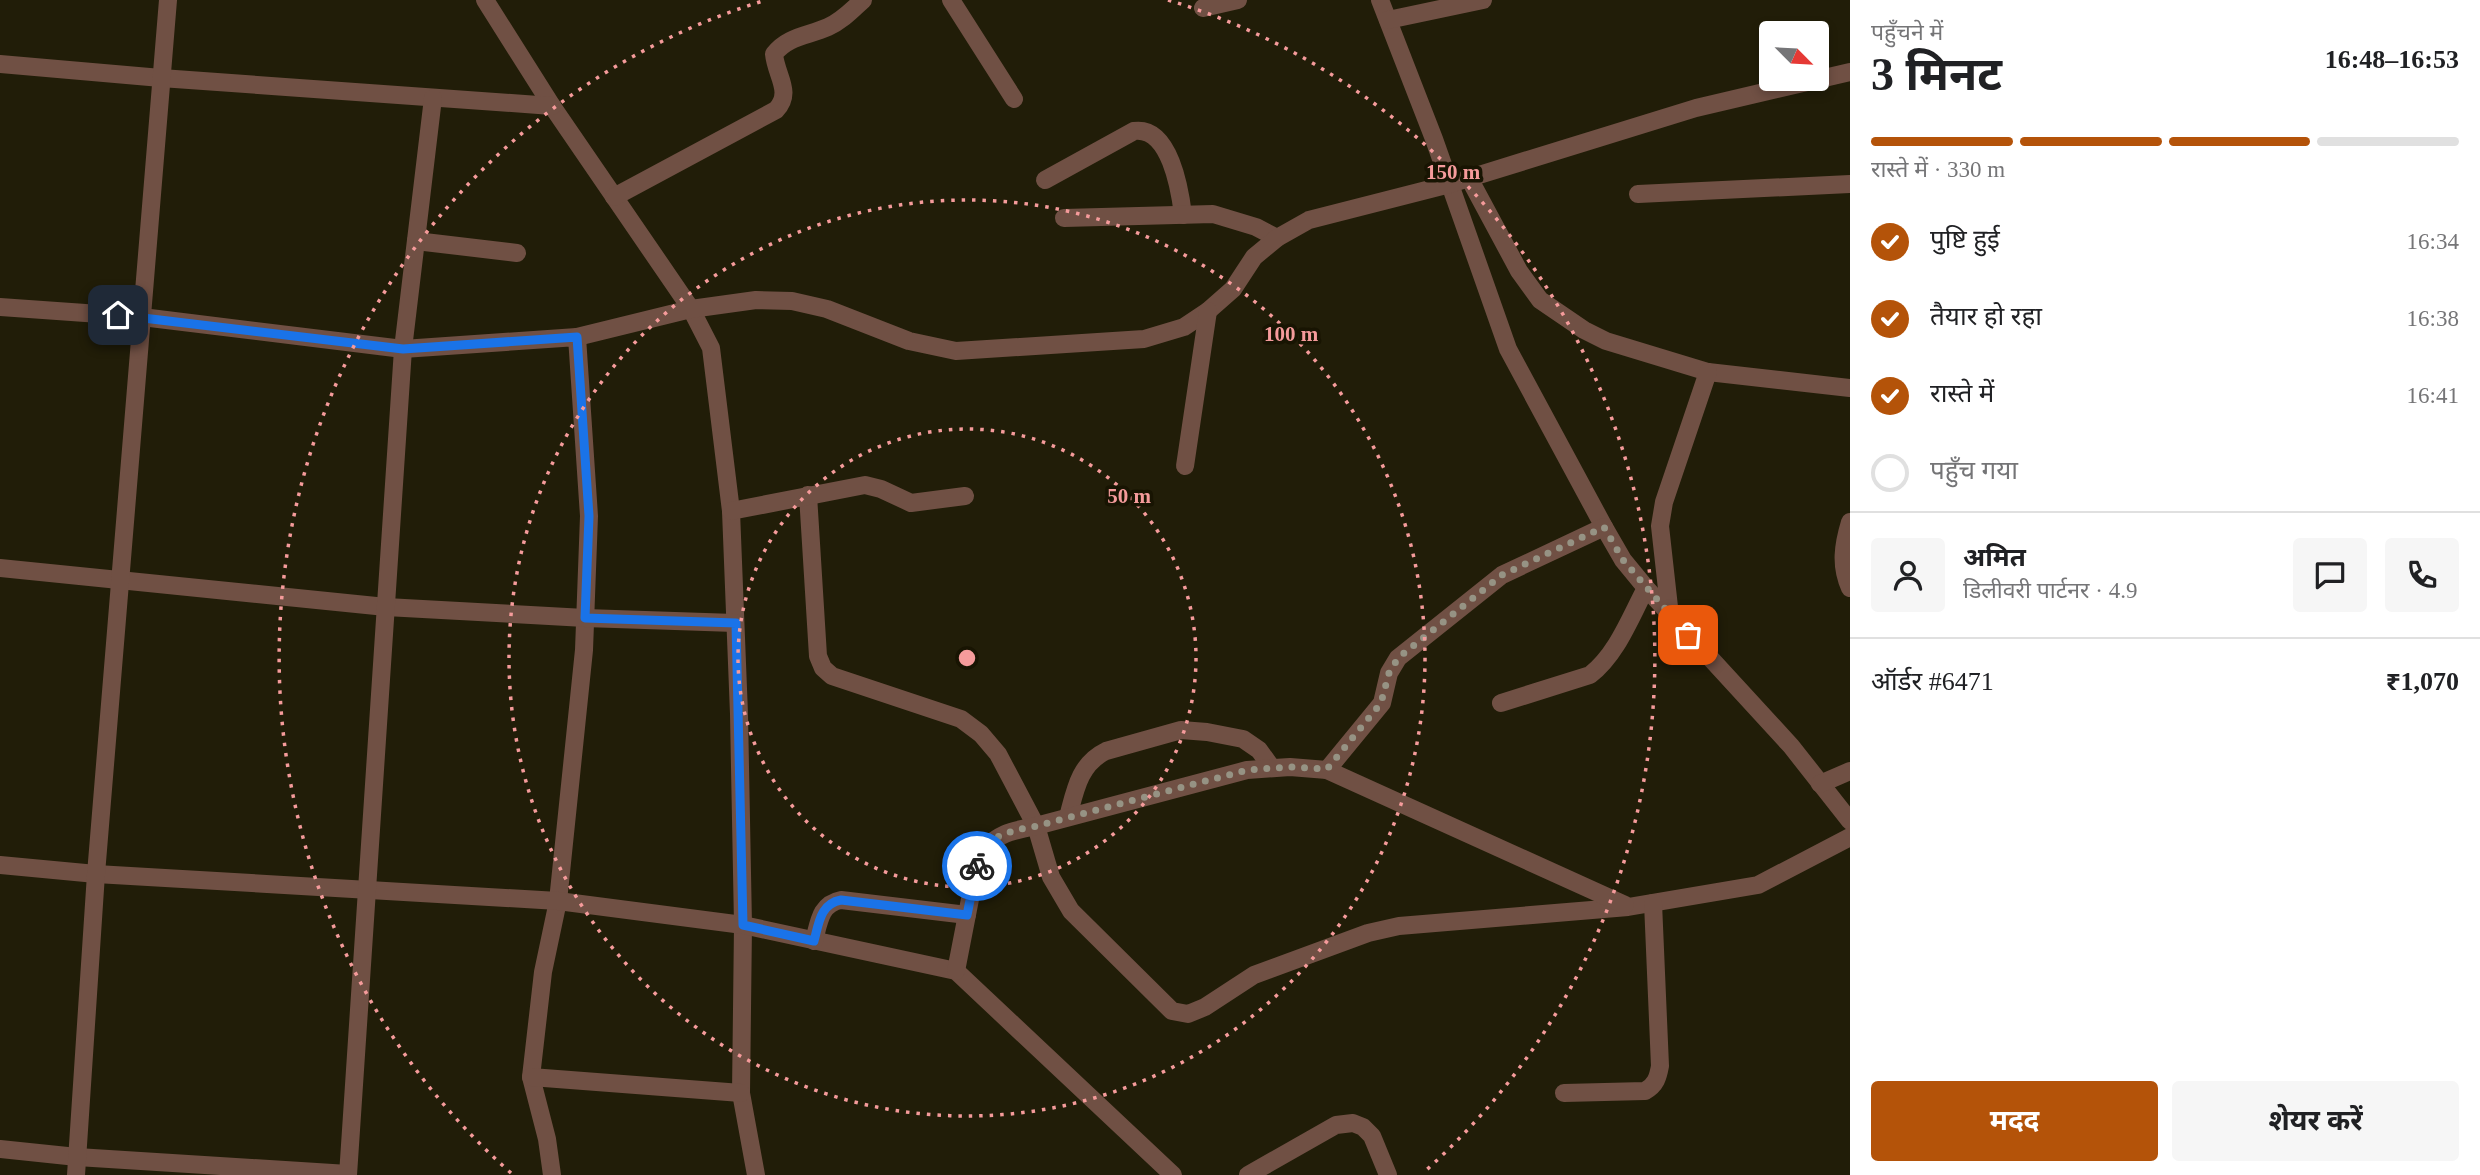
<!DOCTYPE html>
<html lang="hi">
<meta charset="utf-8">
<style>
body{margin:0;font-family:"Times New Roman","Noto Sans Devanagari",serif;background:#f6f6f6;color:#202124;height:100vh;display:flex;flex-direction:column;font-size:26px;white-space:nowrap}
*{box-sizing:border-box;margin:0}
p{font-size:23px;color:#757577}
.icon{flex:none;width:38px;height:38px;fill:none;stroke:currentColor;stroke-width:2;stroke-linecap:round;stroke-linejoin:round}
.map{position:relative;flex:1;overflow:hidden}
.sheet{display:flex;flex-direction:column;background:#fff;width:630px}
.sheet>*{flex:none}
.needle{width:46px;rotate:114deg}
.controls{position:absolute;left:1759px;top:21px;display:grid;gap:14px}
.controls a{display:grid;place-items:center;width:70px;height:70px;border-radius:7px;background:#fff;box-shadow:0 4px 10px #0003;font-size:35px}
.pin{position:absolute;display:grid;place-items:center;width:60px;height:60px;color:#fff;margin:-30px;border-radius:14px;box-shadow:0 4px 10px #0006}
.courier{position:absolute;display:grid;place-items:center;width:70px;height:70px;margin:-35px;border:5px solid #1a73e8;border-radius:50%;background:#fff;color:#222;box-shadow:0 2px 9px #0007}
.headline em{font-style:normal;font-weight:700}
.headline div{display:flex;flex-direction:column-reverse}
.headline{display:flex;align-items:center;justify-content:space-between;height:119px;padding:0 21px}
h1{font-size:46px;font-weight:700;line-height:52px}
.bar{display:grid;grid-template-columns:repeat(4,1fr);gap:10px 7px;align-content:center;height:84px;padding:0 21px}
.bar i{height:9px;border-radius:5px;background:#e0e0e0}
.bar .on{background:#b45309}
.bar p{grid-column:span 4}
.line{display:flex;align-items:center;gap:18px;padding:0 21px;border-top:2px solid #e0e0e0}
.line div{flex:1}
.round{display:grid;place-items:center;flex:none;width:74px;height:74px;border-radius:7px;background:#f6f6f6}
ol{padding:0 21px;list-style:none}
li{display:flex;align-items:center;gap:21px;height:77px}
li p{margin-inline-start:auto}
li .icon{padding:7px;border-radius:50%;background:#b45309;color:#fff;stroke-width:4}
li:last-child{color:#757577}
li i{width:38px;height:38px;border:4px solid #e0e0e0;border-radius:50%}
.action{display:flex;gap:14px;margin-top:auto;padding:14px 21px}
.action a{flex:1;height:80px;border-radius:7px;background:#b45309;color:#fff;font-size:28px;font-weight:700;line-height:80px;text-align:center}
.action a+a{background:#f6f6f6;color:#202124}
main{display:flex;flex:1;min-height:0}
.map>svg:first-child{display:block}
</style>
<main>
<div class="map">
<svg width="1850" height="1175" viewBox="0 0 1850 1175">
<rect width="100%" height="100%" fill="#211d08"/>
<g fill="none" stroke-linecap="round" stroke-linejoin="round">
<g stroke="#705044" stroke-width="18">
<polyline points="485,0 552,106 691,309 711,348 731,511 739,714 743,925 741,1093 756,1175"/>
<polyline points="951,0 1014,99"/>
<polyline points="1380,0 1434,139 1508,349 1604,527 1623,560 1646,588 1791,746 1850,821"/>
<polyline points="1203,8 1238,0"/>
<polyline points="1388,20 1483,0"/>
<polyline points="0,64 161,78 552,106"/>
<polyline points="1469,178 1519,271 1540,300 1584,330 1606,341 1708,372 1850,388"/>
<path d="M 1045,180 L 1134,131 C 1170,126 1180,190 1183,215"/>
<polyline points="1638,194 1850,184"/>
<path d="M 614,197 L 776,110 C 793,92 776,76 774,54 C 788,36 808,36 828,27 C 842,21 852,10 863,0"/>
<polyline points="1064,218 1213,214 1256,227 1277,238"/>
<polyline points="416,241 517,253"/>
<polyline points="0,307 142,317 403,349 577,337 589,516 584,650 558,901 543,972 531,1077 547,1139 552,1175"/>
<polyline points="577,337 691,309 756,300 792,301 827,309 909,341 956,351 1144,339 1184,327 1208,311 1233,289 1254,257 1277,238 1309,220 1450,184 1696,108 1850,72"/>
<polyline points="1185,466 1208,311"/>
<polyline points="808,495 818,656 823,668 832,676 961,719 981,734 998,754 1036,826 1051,877 1071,911 1172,1011 1188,1014 1205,1007 1254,975 1368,933 1399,926 1628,907 1758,885 1850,837"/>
<polyline points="731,511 865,485 881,489 911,503 965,496"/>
<path d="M 1850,522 C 1843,545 1840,566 1850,588"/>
<polyline points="0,568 386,607 585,618 735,623"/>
<polyline points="1670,616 1660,526 1664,502 1708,372"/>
<path d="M 1501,703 L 1590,675 C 1617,654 1630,618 1646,588"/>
<polyline points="1327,770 1382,703 1389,673 1398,658 1502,575 1604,527"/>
<polyline points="1820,784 1850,771"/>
<path d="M 1068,817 C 1075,791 1079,764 1106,751 L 1181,730 L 1207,732 L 1243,739 L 1259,750 L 1272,768"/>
<polyline points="0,865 96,874 558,901 743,925 956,971 1173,1175"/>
<path d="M 814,941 C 819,922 820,904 841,900 L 967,915"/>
<path d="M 956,971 L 979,853 C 999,833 1010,831 1036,826 L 1247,770 L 1290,767 L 1327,770 L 1625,905"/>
<polyline points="531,1077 741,1093"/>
<path d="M 1564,1093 L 1645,1091 C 1656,1085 1658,1077 1660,1066 L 1653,903"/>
<polyline points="0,1149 77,1157 348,1174"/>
<polyline points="76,1175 96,874 168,0"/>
<polyline points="348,1175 403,349 433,98"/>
<polyline points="1248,1175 1336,1125 1353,1123 1363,1127 1372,1136 1388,1175"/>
</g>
</g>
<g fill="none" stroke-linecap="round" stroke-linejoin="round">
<path stroke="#969384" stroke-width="7" stroke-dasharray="0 12.6" d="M 977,866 C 983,835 1010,831 1037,826 L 1247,770 L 1290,767 L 1327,769 L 1381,703 L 1389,673 L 1398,658 L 1502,575 L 1604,527 L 1623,560 L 1688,635"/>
<path stroke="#1a73e8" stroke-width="9" d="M 118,315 L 403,349 L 577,337 L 589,516 L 585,618 L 736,623 L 743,925 L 814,941 C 819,923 820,904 841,900 L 967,915 L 977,866"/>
</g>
<g fill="none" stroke="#f59b9b" stroke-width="3.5" stroke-dasharray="3.5 7">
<circle cx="967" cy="658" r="229"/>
<circle cx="967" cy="658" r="458"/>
<path d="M511 1173A688 688 0 0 1 766 0M1168 0A688 688 0 0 1 1423 1173"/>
</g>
<circle cx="967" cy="658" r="10" fill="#f59b9b" stroke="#181402" stroke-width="3.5"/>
<g font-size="21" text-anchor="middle" font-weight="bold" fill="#f59b9b" stroke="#181402" stroke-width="7" stroke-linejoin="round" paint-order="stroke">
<text x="1453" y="179">150 m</text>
<text x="1291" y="341">100 m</text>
<text x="1129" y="503">50 m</text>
</g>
</svg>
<div class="controls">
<a><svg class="needle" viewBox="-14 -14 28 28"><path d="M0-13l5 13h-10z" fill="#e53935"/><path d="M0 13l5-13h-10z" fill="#757577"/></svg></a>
</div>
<div class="pin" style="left:1688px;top:635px;background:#ea580c"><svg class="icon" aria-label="bag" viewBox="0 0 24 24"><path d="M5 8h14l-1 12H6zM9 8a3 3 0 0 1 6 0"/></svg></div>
<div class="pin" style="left:118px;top:315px;background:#1f2937"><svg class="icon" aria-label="home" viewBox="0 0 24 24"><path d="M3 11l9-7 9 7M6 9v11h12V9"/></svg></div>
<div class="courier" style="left:977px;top:866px"><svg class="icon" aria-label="bike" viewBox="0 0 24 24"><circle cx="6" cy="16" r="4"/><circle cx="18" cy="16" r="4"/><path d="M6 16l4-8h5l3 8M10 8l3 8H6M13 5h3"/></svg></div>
</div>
<section class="sheet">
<div class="headline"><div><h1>3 मिनट</h1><p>पहुँचने में</p></div><em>16:48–16:53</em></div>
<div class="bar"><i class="on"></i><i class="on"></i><i class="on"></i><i></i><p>रास्ते में · 330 m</p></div>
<ol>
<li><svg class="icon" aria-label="check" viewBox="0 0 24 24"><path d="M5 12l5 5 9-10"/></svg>पुष्टि हुई<p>16:34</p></li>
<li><svg class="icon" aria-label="check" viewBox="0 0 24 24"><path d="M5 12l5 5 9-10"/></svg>तैयार हो रहा<p>16:38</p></li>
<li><svg class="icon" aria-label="check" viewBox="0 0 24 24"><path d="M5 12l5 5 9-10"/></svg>रास्ते में<p>16:41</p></li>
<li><i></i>पहुँच गया</li>
</ol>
<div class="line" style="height:126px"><a class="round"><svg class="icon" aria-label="person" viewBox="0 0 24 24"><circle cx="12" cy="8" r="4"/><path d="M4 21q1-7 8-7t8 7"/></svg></a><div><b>अमित</b><p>डिलीवरी पार्टनर · 4.9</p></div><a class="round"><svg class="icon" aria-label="chat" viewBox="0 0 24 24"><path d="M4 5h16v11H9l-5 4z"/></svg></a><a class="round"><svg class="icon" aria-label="phone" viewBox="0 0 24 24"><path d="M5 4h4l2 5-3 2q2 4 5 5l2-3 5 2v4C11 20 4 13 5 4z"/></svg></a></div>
<div class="line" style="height:91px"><div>ऑर्डर #6471</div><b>₹1,070</b></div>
<div class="action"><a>मदद</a><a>शेयर करें</a></div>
</section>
</main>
